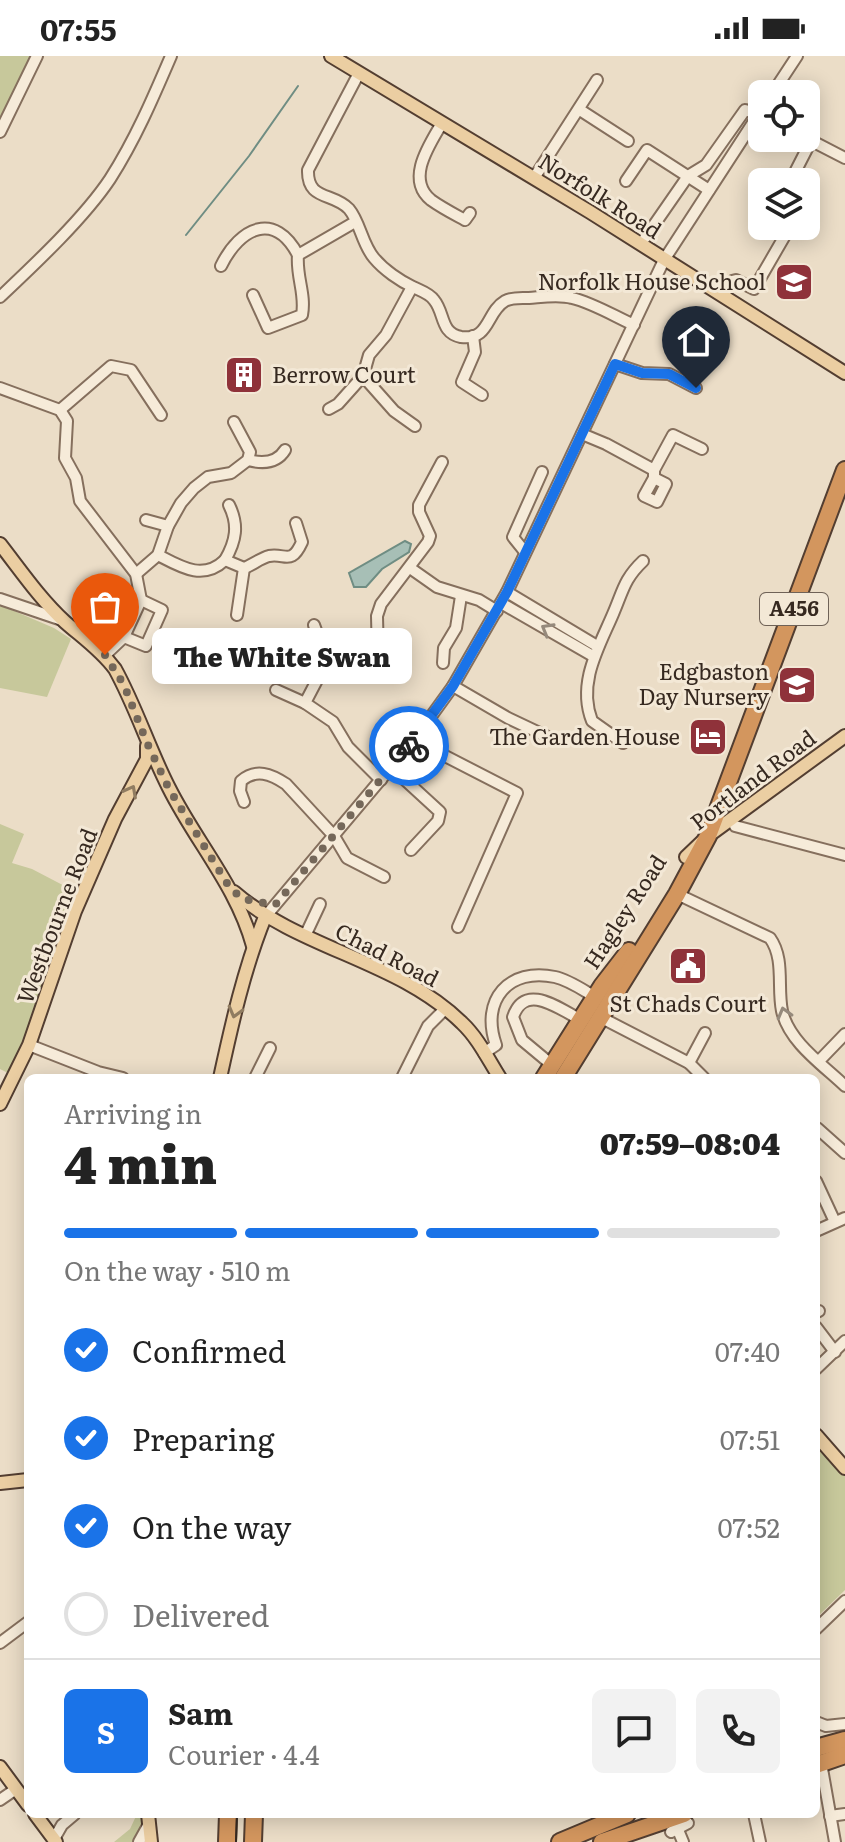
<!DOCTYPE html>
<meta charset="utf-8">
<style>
body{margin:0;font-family:Literata,serif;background:#f2f2f2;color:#222;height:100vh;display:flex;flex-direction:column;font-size:30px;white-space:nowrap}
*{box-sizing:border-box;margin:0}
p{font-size:26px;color:#767676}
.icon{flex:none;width:44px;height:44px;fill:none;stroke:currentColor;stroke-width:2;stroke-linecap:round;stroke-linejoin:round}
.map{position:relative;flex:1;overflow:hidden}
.drawer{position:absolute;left:24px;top:1018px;width:796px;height:744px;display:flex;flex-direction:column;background:#fff;border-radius:12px;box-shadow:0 4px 20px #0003}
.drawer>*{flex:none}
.controls{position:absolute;left:748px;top:24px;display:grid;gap:16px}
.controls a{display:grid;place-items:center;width:72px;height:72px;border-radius:12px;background:#fff;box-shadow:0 4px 20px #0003;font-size:40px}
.pin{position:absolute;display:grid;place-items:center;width:68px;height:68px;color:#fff;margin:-82px -34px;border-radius:50% 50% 50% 0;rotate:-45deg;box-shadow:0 0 8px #0007}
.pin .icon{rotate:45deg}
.courier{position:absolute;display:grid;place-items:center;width:80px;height:80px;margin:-40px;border:6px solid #1a73e8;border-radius:50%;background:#fff;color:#222;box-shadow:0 2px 10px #0007}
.bubble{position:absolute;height:56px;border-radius:12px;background:#fff;box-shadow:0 4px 20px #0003;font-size:26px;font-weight:800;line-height:56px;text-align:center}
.summary em{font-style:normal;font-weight:800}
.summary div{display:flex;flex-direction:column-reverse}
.summary{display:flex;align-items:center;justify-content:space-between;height:136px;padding:0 40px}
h1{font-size:52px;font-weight:800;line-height:60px}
.bar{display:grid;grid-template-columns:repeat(4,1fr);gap:12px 8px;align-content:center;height:96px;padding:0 40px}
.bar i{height:10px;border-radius:6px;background:#e0e0e0}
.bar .current{background:#1a73e8}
.bar p{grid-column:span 4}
.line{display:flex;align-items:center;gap:20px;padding:0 40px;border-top:2px solid #e0e0e0}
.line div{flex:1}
.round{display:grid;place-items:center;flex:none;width:84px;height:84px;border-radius:12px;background:#f2f2f2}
ol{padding:0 40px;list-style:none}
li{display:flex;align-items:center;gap:24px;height:88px}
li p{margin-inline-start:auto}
li .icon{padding:8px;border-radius:50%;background:#1a73e8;color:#fff;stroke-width:4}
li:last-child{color:#767676}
li i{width:44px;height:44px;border:4px solid #e0e0e0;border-radius:50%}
.status{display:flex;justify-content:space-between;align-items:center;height:56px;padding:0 40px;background:#fff;direction:ltr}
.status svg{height:22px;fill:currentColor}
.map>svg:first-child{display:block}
</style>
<div class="status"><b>07:55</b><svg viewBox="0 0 49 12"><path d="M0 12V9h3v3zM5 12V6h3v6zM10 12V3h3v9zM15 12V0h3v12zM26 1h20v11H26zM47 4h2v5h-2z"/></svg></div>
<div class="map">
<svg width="845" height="1786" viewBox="0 0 845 1786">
<rect width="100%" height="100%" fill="#ebddc7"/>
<g fill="#c7c89b">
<polygon points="0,0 31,0 0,63"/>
<polygon points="0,549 54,572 71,583 47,641 0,632"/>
<polygon points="0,768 24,778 12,807 32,813 78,837 34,960 10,1018 0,1013"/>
<polygon points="816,1388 845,1418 845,1534 816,1562"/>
<polygon points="137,1758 143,1758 143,1773 136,1786 114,1786 130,1773"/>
</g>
<polygon fill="#a7bfb6" stroke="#6f8d83" stroke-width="2" points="405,485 411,488 409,496 382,513 366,531 354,531 349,517"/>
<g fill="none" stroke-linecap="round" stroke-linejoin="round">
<polyline stroke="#6f8d83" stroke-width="2" points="186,179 249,100 298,30"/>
<g stroke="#856f5d" stroke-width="14">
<g id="minor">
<path d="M 359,17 L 308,114 C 307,145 333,136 349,153 C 360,166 362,188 374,202 C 384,214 400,225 413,231 C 421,235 429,237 434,244 C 445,257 440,277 461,281 C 490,285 486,256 505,245 C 512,241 521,242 529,242 C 542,241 559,238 572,242 C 593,247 614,260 634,269"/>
<polyline points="772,38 797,0"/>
<polyline points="580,54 628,85"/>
<path d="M 442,67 C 430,88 405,123 431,144 C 442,152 454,158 465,164 L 470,157"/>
<polyline points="0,76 37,0"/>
<polyline points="808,83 845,102"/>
<polyline points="534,122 597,24"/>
<polyline points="626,125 647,94 709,134"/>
<polyline points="790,126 811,85"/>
<polyline points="645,182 688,120 706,109 745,54 758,58"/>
<path d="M 221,210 C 240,171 275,155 298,199"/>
<path d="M 253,239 L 268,272 L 302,259 C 306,238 296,221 298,199 L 355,166"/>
<polyline points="723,240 732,225 736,224 754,233 787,176"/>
<path d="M 0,241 C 35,208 84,162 110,123 C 135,84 153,42 171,0"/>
<polyline points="473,280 475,296 462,326 482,339"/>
<polyline points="615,308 642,317 669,318 696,332"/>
<polyline points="363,320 394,355 415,370"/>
<polyline points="0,332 60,354 67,365 65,402 76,422 80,445 136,518 141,544 124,581 105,599"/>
<polyline points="329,353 338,348 363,320 369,299 386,279 412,231"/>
<polyline points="60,354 111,310 131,314 161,359"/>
<polyline points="582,378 606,388 654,414"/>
<path d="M 248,404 C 263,408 277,407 285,394"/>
<polyline points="654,422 644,440 657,446 666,428 654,422 654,414 673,379 702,393"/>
<path d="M 229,449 C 239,469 236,485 225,504 L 244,512 L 237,559"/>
<polyline points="146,464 168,470"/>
<polyline points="525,496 513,481 542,416"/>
<path d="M 158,499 C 181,511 203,525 225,504"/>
<path d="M 244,512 C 252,509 261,502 269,500 C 286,497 291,510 302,486 L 296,467"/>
<polyline points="410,512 437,531 479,544 497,555"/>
<polyline points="136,518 158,499 168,470 181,447 194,432 208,421 231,417 248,404 250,396 234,366"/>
<polyline points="507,536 597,590"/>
<polyline points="0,543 62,564"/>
<polyline points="501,547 593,600"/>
<polyline points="314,569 327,605 305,647 333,666 348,691 381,724"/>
<polyline points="124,581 146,590 162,554 141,544"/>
<polyline points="378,602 377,560 381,548 428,486 430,480 419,456 419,449 442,406"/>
<polyline points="443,607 444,592 456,572 461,540"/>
<polyline points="453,630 508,662 546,680"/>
<polyline points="276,634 305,647"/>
<polyline points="414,684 517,737 458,871"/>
<path d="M 623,687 L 592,665 C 577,627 599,591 613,558 C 623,535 624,523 643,505"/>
<polyline points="391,711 440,756 438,765 411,794"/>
<path d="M 244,746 L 240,735 L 241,725 C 256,712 271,718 286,728 L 334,780 L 347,802 L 384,821"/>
<polyline points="735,770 845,799"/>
<path d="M 677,838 L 770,882 C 785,903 777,931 782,955 C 789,986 823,1009 845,1030"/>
<polyline points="265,861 414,684 453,630 507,536 664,204 762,53"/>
<polyline points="305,880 320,848"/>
<polyline points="600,961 689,1007 704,1022"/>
<polyline points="29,989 98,1016 123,1022"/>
<path d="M 484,997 L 496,989 C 480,944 509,911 555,921 C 569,924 583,934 595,941"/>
<polyline points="819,1005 845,978"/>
<polyline points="689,1007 705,977"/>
<path d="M 552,1009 L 522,984 L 513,961 C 525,926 558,952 581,964"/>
<polyline points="255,1022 270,992"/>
<polyline points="402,1022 428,970 445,953"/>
<polyline points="817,1072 845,1097"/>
<polyline points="816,1125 835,1166"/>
<polyline points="816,1175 845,1162"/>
<polyline points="816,1256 819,1255"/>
<polyline points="816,1271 835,1296"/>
<polyline points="816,1313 845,1285"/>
<polyline points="816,1573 845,1545"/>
<polyline points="0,1587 28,1566"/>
<polyline points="816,1666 826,1670 845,1668"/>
<polyline points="821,1707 835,1786"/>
<polyline points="0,1744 16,1733"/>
<polyline points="754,1758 760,1786"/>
<polyline points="830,1760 845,1758"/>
<polyline points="678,1774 683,1786"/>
<polyline points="671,1776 688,1767"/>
<polyline points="54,1783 62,1769 75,1758"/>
<polyline points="139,1786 149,1768"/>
</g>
</g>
<g stroke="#533e31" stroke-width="16">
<g id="major">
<polyline points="331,0 590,156 845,317"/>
<path d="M 0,488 C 21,515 40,543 65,566 C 82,581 101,594 115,613 C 136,651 149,693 169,732 C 196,786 237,831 253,890"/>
<polyline points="686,801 708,780 845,680"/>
<path d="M 234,836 C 301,894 398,904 462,967 C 478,982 488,1003 500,1022"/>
<path d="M 220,1022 C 232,967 244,913 265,861"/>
<polyline points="0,1048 29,989 75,855 115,763 147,703 147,690"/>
<polyline points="816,1379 845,1412"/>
<polyline points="0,1427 28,1424"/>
<polyline points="0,1711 28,1749"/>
<polyline points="35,1758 56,1786"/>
<polyline points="148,1758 151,1786"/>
</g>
</g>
<g stroke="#533e31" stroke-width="20">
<g id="highway">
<polyline points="544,1022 602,930 629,895"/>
<polyline points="563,1022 677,838 708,780 845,414"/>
<polyline points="816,1692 845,1684"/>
<polyline points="816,1709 845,1699"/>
<polyline points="227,1786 228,1758"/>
<polyline points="253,1786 254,1758"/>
<polyline points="560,1786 627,1758"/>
<polyline points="602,1786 684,1758"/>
</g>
</g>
<use href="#minor" stroke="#f6ebd9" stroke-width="10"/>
<use href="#major" stroke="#ebcea2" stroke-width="12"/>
<use href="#highway" stroke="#d3965e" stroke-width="16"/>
<polyline stroke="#362920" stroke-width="2" points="236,1786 237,1758"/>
</g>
<defs><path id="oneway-chevron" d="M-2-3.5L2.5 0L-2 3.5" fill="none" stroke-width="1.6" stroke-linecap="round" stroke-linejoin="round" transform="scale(2)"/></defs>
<g stroke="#968a7c">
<use href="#oneway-chevron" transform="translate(547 573) rotate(-150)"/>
<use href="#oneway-chevron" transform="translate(784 957) rotate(-105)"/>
</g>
<g stroke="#907c61">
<use href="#oneway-chevron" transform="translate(131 735) rotate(-62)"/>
<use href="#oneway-chevron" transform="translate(235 956) rotate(105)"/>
</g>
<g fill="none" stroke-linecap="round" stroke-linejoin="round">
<polyline stroke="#75685a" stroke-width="8" stroke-dasharray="0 14.4" points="105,599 124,629 147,687 169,733 230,832 243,843 275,849 409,690"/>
<polyline stroke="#1a73e8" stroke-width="10" points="409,690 453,630 507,536 615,308 642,317 669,318 696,332"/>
</g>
<defs>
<g id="school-square" transform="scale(2)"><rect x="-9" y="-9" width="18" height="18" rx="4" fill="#8f323a" stroke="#f3e8d6"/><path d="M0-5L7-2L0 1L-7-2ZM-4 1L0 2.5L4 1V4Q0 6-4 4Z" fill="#fff"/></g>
<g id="building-square" transform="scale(2)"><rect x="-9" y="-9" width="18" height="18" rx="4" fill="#8f323a" stroke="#f3e8d6"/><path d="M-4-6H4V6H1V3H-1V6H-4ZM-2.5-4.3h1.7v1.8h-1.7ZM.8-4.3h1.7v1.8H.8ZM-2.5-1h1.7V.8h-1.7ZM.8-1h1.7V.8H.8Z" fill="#fff"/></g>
<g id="hotel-square" transform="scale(2)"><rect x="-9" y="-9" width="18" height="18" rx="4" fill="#8f323a" stroke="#f3e8d6"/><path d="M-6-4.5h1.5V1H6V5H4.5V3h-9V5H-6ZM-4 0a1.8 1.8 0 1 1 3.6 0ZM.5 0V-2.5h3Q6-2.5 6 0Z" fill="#fff"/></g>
<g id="civic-square" transform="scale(2)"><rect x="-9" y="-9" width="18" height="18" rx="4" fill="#8f323a" stroke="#f3e8d6"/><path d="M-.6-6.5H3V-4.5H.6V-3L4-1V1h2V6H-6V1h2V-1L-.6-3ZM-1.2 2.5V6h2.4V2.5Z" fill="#fff"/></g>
</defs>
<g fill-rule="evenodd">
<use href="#school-square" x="794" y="226"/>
<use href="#building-square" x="244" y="319"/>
<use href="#school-square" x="797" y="629"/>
<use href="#hotel-square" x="708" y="681"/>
<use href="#civic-square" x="688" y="910"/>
</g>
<g text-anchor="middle" stroke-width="6" stroke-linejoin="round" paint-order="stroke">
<rect fill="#f3e8d6" stroke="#6f6257" stroke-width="2" x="760" y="537" width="68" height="32" rx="6"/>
<g font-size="20" font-weight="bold" fill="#362920">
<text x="794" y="560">A456</text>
</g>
<g font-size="22" fill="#362920" stroke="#f3e8d6">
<text transform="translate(600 140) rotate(32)" y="8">Norfolk Road</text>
<text transform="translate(753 724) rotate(-37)" y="8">Portland Road</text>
<text transform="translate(625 856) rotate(-57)" y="8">Hagley Road</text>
<text transform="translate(57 860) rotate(-69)" y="8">Westbourne Road</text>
<text transform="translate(387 899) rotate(27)" y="8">Chad Road</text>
</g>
<g font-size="22" fill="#362920" stroke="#f3e8d6" text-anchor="end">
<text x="766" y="234">Norfolk House School</text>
<text x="272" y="327" text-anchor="start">Berrow Court</text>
<text x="769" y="624">Edgbaston<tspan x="769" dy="25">Day Nursery</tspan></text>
<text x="680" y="689">The Garden House</text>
<text x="688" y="956" text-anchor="middle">St Chads Court</text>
</g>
</g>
</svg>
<div class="controls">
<a><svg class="icon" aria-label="locate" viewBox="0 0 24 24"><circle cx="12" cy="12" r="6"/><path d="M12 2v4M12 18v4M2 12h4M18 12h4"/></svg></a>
<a><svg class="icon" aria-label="layers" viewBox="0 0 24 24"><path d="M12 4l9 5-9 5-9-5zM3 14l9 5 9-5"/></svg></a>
</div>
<div class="pin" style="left:105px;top:599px;background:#ea580c"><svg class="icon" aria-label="bag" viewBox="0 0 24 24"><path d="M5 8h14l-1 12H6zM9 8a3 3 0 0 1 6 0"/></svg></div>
<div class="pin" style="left:696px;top:332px;background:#1f2937"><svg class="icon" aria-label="home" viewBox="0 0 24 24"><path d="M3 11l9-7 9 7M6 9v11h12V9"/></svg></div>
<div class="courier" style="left:409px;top:690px"><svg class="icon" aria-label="bike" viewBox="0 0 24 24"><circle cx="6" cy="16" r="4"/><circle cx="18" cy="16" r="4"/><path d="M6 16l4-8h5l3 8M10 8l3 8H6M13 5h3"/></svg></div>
<div class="bubble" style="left:152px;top:572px;width:260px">The White Swan</div>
<section class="drawer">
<div class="summary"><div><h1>4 min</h1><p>Arriving in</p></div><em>07:59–08:04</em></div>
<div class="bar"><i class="current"></i><i class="current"></i><i class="current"></i><i></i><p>On the way · 510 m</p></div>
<ol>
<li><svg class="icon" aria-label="check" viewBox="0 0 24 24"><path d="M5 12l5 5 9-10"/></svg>Confirmed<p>07:40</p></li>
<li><svg class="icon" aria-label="check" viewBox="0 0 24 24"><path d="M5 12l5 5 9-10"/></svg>Preparing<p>07:51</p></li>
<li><svg class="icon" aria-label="check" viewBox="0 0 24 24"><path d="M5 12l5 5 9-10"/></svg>On the way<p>07:52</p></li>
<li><i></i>Delivered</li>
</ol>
<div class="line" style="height:144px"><b class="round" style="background:#1a73e8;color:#fff">S</b><div><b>Sam</b><p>Courier · 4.4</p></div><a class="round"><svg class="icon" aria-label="chat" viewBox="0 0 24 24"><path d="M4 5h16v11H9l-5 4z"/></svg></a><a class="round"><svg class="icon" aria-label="phone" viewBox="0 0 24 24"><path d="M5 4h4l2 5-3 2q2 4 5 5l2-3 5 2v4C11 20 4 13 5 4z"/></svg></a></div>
</section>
</div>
